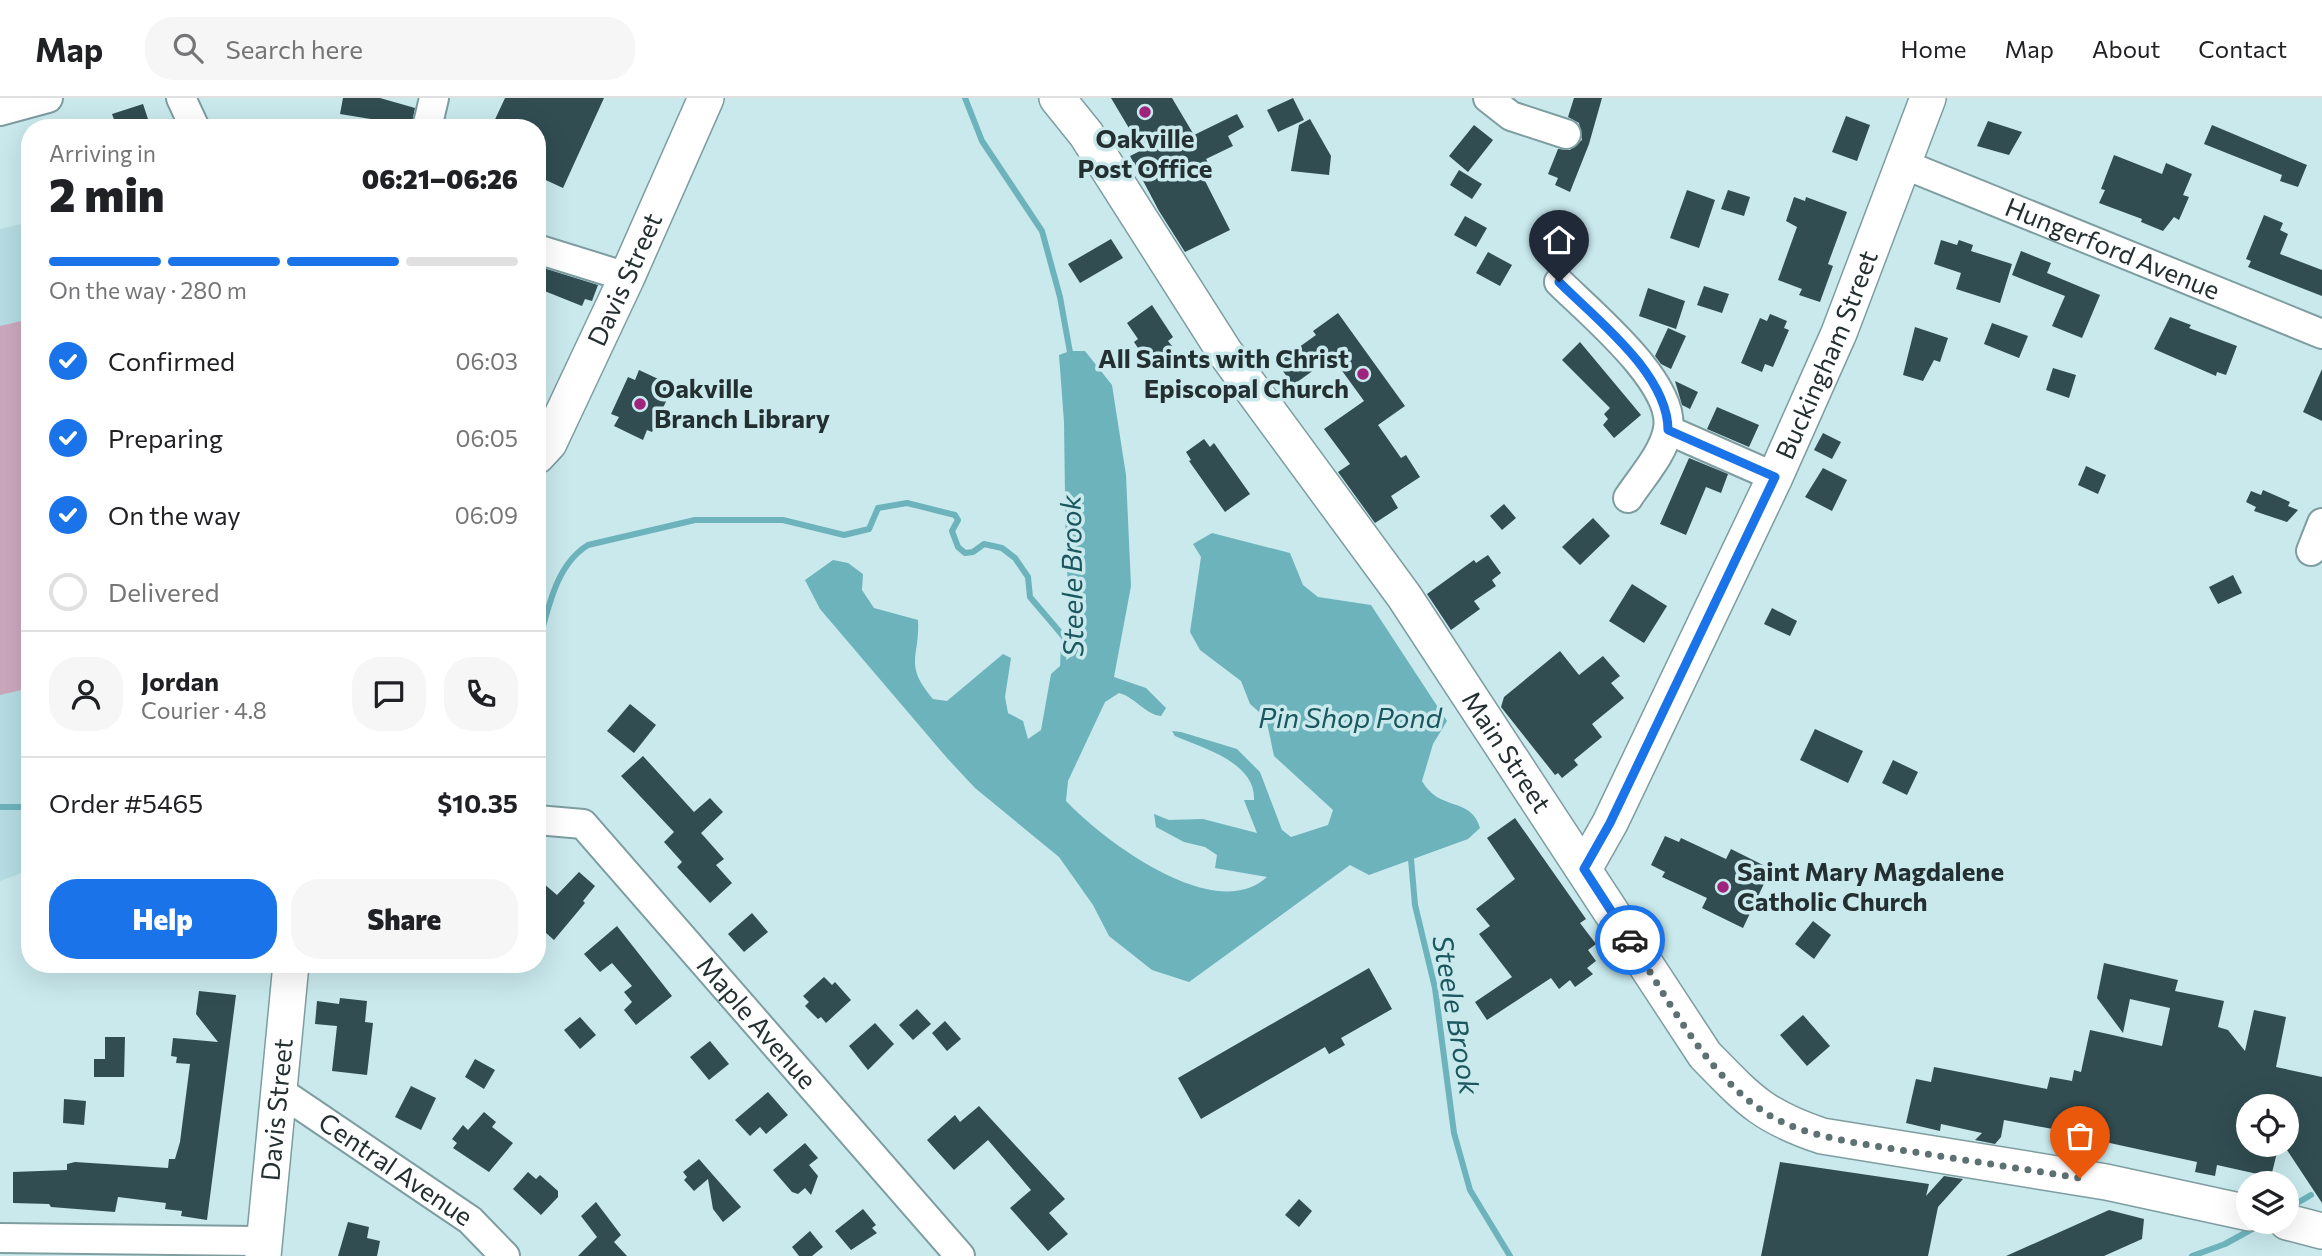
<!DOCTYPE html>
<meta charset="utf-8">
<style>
body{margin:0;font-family:Commissioner,sans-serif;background:#f6f6f6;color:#202124;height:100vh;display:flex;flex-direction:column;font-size:26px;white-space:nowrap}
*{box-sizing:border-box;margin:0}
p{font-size:23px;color:#757577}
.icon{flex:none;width:38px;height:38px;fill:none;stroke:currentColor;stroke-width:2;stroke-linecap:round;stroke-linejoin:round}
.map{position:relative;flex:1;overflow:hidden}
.details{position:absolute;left:21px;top:21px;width:525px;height:854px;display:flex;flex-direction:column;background:#fff;border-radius:28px;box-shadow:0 7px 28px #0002}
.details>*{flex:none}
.controls{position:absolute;left:2236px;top:996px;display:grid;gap:14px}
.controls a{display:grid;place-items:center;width:63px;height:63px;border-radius:50%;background:#fff;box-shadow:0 7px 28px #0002;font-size:35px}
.pin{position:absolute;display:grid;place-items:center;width:60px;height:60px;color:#fff;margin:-72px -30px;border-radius:50% 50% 50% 0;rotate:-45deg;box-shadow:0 0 7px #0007}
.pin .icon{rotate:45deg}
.courier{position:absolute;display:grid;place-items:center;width:70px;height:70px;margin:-35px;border:5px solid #1a73e8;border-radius:50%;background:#fff;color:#222;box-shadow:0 2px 9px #0007}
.head em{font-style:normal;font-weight:800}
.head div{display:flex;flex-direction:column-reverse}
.head{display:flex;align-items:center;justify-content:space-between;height:119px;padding:0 28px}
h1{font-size:46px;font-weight:800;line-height:52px}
.bar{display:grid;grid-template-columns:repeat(4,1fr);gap:10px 7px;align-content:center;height:84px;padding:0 28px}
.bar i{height:9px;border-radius:5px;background:#e0e0e0}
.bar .current{background:#1a73e8}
.bar p{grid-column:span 4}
.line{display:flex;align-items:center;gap:18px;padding:0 28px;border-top:2px solid #e0e0e0}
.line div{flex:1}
.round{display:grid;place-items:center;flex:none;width:74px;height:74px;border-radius:28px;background:#f6f6f6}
ol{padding:0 28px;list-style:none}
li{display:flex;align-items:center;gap:21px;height:77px}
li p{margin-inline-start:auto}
li .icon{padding:7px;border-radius:50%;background:#1a73e8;color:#fff;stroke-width:4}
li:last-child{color:#757577}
li i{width:38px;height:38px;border:4px solid #e0e0e0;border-radius:50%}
.primary-button{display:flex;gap:14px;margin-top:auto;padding:14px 28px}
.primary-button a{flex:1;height:80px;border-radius:28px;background:#1a73e8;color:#fff;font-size:28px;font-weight:800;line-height:80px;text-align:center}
.primary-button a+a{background:#f6f6f6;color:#202124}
header{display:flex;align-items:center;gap:42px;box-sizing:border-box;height:98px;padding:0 35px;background:#fff;border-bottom:2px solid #e0e0e0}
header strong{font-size:33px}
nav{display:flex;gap:38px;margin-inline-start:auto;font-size:24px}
.search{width:490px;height:63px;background:#f6f6f6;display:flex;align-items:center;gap:18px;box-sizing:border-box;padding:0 24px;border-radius:28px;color:#757577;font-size:26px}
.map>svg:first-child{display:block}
</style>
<header>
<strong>Map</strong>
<div class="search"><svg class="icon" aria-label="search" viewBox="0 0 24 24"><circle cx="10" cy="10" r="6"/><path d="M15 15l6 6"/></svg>Search here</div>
<nav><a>Home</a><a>Map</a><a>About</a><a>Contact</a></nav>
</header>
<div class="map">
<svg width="2322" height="1158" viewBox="0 0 2322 1158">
<rect width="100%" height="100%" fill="#c9e9ed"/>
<polygon fill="#b5dde3" points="30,124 30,772 0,783 0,131"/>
<polygon fill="#cca8bd" points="30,221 30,590 0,597 0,228"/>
<path fill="#6db3bc" d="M 1070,253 L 1085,253 L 1112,287 L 1126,377 L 1131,488 L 1114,579 L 1146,590 L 1166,610 L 1161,618 C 1146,617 1135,599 1119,595 L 1105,604 L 1068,683 L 1066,703 C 1104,743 1215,827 1267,779 L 1215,770 L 1217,757 L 1205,749 L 1184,744 L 1156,729 L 1154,716 L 1169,722 L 1203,721 L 1257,735 L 1244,702 L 1254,702 C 1256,664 1202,650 1175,638 L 1172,633 L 1181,634 L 1237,651 L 1260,674 L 1282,732 L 1291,739 L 1328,727 L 1333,712 L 1274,658 L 1266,620 L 1250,606 L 1241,583 L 1200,552 L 1190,534 L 1201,459 L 1193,446 L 1212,435 L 1290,455 L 1303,487 L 1318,499 L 1371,507 L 1447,623 L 1433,646 L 1422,683 C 1439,714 1471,698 1480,730 L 1468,741 L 1369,777 L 1350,767 L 1189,884 L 1152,872 L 1109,838 L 1093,807 L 1059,759 L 975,690 L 947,660 L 820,511 L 805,482 L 833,462 L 848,465 L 863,476 L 862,492 L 874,510 L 918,522 C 920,561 903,565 933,601 L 947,603 L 1003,556 L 1011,560 L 1005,599 L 1008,615 L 1023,623 L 1028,641 L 1041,632 L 1051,576 L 1070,559 L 1077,548 L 1066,467 L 1064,324 L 1059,257 Z"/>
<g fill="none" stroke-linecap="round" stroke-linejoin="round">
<g stroke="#6db3bc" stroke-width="6">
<polyline points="965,0 982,43 1042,133 1060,199 1071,260"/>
<path d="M 537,550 C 548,514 554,468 588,447 L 695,422 L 783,422 L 844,437 L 869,431 L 878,410 L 907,405 L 955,417 L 958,422 L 952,433 L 958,449 L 965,455 L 973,454 L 984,446 L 1002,450 L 1015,460 L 1028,479 L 1030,499 L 1064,539 L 1063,572"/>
<polyline points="0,709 30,709"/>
<polyline points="1408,757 1411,761 1415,807 1435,890 1454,1035 1470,1092 1510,1158"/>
<polyline points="2287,1111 2311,1097"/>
<polyline points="2192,1158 2225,1146 2265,1124"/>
</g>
</g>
<g fill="#314d51">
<polygon points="343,0 380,0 415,10 411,30 388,30 389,24 340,16"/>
<polygon points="505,0 604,0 563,90 537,78 537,30 491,30"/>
<polygon points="1111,0 1172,0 1194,37 1237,16 1244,29 1228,38 1233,48 1206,61 1211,70 1201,75 1230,132 1185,154 1159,113 1130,58 1142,52"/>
<polygon points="1293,0 1304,22 1278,34 1267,12"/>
<polygon points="1574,0 1602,0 1589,46 1570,94 1555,87 1558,80 1548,76 1558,51 1570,52 1582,42 1579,25 1568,19"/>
<polygon points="143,6 151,30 117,30 112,16"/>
<polygon points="1846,18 1870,27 1857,63 1832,54"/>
<polygon points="1310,21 1331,58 1329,77 1291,73 1299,27"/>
<polygon points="1988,23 2022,34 2009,57 1977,48"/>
<polygon points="1474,27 1493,42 1468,74 1449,58"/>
<polygon points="2212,27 2307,67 2298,89 2280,83 2282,77 2204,46"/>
<polygon points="2114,57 2162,76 2166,65 2192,76 2183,97 2189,99 2179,122 2174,119 2163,133 2141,124 2142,121 2099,105 2105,92 2101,91"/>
<polygon points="1459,72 1482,86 1472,101 1450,87"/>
<polygon points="1687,92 1715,102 1699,150 1670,140"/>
<polygon points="1728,92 1750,99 1744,118 1721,111"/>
<polygon points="1794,99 1805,103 1806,99 1847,114 1828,166 1833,168 1820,204 1799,197 1802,191 1778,182 1797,129 1786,123"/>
<polygon points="2264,117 2283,125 2280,132 2288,136 2280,156 2322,172 2322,198 2248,169 2251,163 2246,161"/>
<polygon points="1465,118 1487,130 1476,149 1454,137"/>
<polygon points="1111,141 1123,160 1080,185 1068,166"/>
<polygon points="1941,142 1957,147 1959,142 1973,147 1971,153 2012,166 2000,205 1956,191 1961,175 1934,166"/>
<polygon points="2021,153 2051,165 2047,175 2100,197 2082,240 2052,228 2065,198 2012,177"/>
<polygon points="1488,154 1512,167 1500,188 1476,175"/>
<polygon points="537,168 598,187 592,203 585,201 582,208 537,190"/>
<polygon points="1704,188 1729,196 1722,215 1697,207"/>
<polygon points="1648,190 1685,203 1676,231 1639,218"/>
<polygon points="1152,207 1173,239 1168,243 1172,248 1153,261 1150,255 1144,259 1134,244 1138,241 1127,225"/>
<polygon points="1338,215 1405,308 1378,327 1401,360 1406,357 1420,379 1391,398 1398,410 1375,425 1338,374 1350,366 1324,331 1364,303 1332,259 1293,287 1277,265 1316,237 1313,233"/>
<polygon points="1770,216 1787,223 1784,230 1789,232 1773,269 1765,266 1762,274 1741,265 1760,220 1767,223"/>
<polygon points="2170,219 2191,227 2189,230 2237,248 2226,277 2217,274 2216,278 2154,251"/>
<polygon points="1992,225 2028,238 2019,260 1984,246"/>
<polygon points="1915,229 1948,240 1940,264 1934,262 1923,283 1903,277"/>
<polygon points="1668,230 1686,238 1671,271 1661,266 1655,258"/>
<polygon points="1580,244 1641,317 1614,340 1603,327 1608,321 1604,316 1610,310 1562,262"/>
<polygon points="2053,270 2076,277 2069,300 2046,292"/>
<polygon points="2322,271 2322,323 2303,314"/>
<polygon points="639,272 669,286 665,296 669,297 652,334 647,332 643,342 614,328 619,319 611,316 628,279 635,282"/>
<polygon points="1675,283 1698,294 1690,311 1682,307"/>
<polygon points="1717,309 1759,327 1749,349 1707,331"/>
<polygon points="1823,335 1841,344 1832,361 1814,352"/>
<polygon points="1204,341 1210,349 1214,345 1250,396 1225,414 1189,363 1191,362 1186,354"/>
<polygon points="1689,360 1728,376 1721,395 1706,389 1686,437 1660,426"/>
<polygon points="2086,368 2106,377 2098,396 2078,387"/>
<polygon points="1823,370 1847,382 1832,413 1805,399"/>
<polygon points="2263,392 2290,404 2288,408 2298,412 2287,424 2254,413 2256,409 2246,404 2251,393 2261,397"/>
<polygon points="1504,406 1516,420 1502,432 1490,418"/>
<polygon points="1593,420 1610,438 1580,467 1562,449"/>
<polygon points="1488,457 1501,475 1492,482 1496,488 1474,503 1480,511 1451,532 1427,496 1474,462 1476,465"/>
<polygon points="2233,477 2242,495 2218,506 2209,489"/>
<polygon points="1632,486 1667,508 1644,545 1609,523"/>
<polygon points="1772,510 1797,523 1790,538 1764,526"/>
<polygon points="1560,553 1579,577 1603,558 1620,578 1611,585 1624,600 1592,626 1602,639 1574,662 1578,667 1562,680 1558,675 1555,677 1501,609 1504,599"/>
<polygon points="630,606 656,627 634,655 607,633"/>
<polygon points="1815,631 1863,653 1848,685 1800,662"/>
<polygon points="643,658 694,714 710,700 723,714 701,735 724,761 716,767 732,785 710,805 677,769 682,764 664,744 674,734 621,678"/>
<polygon points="1893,662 1918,674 1907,697 1882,685"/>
<polygon points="1515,720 1586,821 1580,825 1596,846 1588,852 1596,863 1587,870 1593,876 1575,889 1570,882 1559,891 1551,880 1487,922 1475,904 1512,879 1479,836 1490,828 1476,811 1515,781 1487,740"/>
<polygon points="1665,738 1679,744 1681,740 1726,761 1731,751 1771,771 1743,830 1702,810 1707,800 1662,779 1665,774 1651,767"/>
<polygon points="579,774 595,788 583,803 585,805 554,842 537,827 537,780 557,797"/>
<polygon points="752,815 768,834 744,854 728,836"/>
<polygon points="1813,823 1831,837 1814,861 1795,846"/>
<polygon points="617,828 672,898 636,927 624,912 632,904 624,894 632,888 612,865 600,874 584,856"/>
<polygon points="2104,865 2178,882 2175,893 2224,903 2218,929 2228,932 2245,953 2254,912 2286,919 2276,969 2322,979 2322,1105 2287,1052 2287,1008 2249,1008 2249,1046 2279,1046 2271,1079 2217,1067 2215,1078 2195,1074 2197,1064 2073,1037 2071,1044 2051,1038 2053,1031 2004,1022 2001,1039 1995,1046 1975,1042 1982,1035 1941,1026 1940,1033 1906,1025 1916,981 1931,984 1934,969 2047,991 2050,979 2072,983 2074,972 2081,974 2090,932 2162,948 2170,910 2130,901 2123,935 2097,900"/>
<polygon points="1369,870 1392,911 1341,940 1345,947 1329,956 1325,949 1201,1021 1178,980"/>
<polygon points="824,879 832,887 835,884 851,902 826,925 821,919 818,921 805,908 809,904 803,898"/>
<polygon points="199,893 236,897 207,1122 181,1118 182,1113 165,1111 166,1105 118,1099 115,1114 51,1109 49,1106 13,1105 13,1074 67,1072 67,1066 75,1064 168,1070 169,1061 175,1061 180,1044 190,966 176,965 177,959 171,958 173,940 218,944 196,916"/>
<polygon points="340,900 367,903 365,924 373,925 367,977 332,973 337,928 315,926 317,903 339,906"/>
<polygon points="917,911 931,926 913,942 899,927"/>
<polygon points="1803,917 1830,948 1807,968 1780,937"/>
<polygon points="580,919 596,937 580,951 564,932"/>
<polygon points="945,923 961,941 947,953 932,935"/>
<polygon points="875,925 894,946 868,972 849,948"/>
<polygon points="105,939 125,939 124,979 94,979 94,961 105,961"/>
<polygon points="710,943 729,966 709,982 690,959"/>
<polygon points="475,961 495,972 484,991 465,979"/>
<polygon points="411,988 436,1000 421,1032 395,1019"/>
<polygon points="768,994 788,1017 766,1036 760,1029 750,1038 735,1022"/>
<polygon points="64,1001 86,1003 84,1027 63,1025"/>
<polygon points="979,1008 1065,1101 1049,1115 1068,1136 1048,1153 1010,1110 1031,1092 988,1042 954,1072 927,1042 955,1017 960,1024"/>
<polygon points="484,1014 496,1024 492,1029 513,1045 489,1074 453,1050 457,1045 452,1041 463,1027 468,1032"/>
<polygon points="805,1045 818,1060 809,1067 818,1078 811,1097 805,1090 798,1096 792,1094 773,1072"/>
<polygon points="699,1061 741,1109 723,1124 713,1111 708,1081 694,1093 684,1082 687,1079 683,1074"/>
<polygon points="1780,1064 1929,1086 1926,1098 1944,1078 1963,1081 1938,1109 1928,1158 1761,1158"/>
<polygon points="528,1074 536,1081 540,1077 558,1093 558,1099 541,1117 513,1091"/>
<polygon points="1299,1101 1312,1113 1299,1129 1285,1117"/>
<polygon points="596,1104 621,1137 614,1144 627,1158 578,1158 597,1139 581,1118"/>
<polygon points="863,1111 876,1127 872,1130 877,1135 851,1152 835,1133"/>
<polygon points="2109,1112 2144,1121 2142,1141 2104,1158 2006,1158"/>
<polygon points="348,1124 369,1129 367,1140 380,1143 377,1158 338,1158"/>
<polygon points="810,1133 823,1149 812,1158 799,1158 792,1149"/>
</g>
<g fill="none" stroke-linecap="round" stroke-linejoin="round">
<g stroke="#7e9da0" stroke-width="32">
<g id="minor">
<polyline points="181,0 195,30"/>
<polyline points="1488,0 1511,18 1566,36"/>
<polyline points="0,13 48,0"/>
<polyline points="427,30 434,0"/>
<path id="s1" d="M 1903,66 L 2322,236"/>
<polyline points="537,151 627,179"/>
<path d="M 1559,184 C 1589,214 1676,285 1668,331 C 1664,355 1641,380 1628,400"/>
<polyline points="1668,332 1775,379"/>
<polyline points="2311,453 2322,425"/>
<path id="s2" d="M 537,722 L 583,726 L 960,1158"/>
<path id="s3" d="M 278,992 L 470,1122 L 505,1158"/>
<polyline points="0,1140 264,1143"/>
</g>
</g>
<g stroke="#7e9da0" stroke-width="38">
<g id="major">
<path id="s4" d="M 1057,0 L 1086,36 L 1224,253 L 1404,498 L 1705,957 C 1748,1001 1762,1018 1822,1038 L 2106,1084 L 2249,1115"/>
<path id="s5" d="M 537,358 L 549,345 L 627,179 L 706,0"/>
<path id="s6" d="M 1584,771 L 1610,725 L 1775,379 L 1839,235 L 1928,0"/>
<polyline points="2287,1124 2322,1133"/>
<path id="s7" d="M 263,1158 L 291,866"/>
</g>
</g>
<use href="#minor" stroke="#fff" stroke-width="28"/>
<use href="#major" stroke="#fff" stroke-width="35"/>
</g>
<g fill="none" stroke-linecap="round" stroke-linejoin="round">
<path stroke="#5d7072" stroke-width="7" stroke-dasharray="0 12.6" d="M 1630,842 C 1669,902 1706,978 1769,1017 C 1795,1033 1827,1039 1856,1045 L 2080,1080"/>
<path stroke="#1a73e8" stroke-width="9" d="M 1559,184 C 1596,221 1668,276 1668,332 L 1775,379 L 1610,725 L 1584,771 L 1630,842"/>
</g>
<g fill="#9f247b" stroke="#c9e9ed" stroke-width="2.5">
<circle cx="1145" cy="14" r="7"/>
<circle cx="1363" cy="276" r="7"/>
<circle cx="640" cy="306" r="7"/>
<circle cx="1723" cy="789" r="7"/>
</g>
<g text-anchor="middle" stroke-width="7" stroke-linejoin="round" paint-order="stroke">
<g font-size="26" font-weight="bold" fill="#232f30" stroke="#c9e9ed" text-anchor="start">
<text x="1145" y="50" text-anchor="middle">Oakville<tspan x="1145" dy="30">Post Office</tspan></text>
<text x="1349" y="270" text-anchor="end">All Saints with Christ<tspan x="1349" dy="30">Episcopal Church</tspan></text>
<text x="654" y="300">Oakville<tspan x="654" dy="30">Branch Library</tspan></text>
<text x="1737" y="783">Saint Mary Magdalene<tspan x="1737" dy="30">Catholic Church</tspan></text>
</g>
<g font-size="26" fill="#232f30" stroke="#c9e9ed">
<text dy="9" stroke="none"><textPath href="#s1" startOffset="226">Hungerford Avenue</textPath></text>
<text dy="9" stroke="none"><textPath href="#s5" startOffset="198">Davis Street</textPath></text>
<text dy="9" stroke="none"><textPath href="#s6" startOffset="569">Buckingham Street</textPath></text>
<text dy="9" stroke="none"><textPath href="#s4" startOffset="794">Main Street</textPath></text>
<text dy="9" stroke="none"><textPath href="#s2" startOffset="310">Maple Avenue</textPath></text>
<text dy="9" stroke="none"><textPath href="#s7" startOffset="147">Davis Street</textPath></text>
<text dy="9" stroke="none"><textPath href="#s3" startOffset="142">Central Avenue</textPath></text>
</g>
<g font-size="28" font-style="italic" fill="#1b575e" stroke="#c9e9ed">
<text transform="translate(1072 478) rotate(-91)" y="10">Steele Brook</text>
<text x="1350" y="630">Pin Shop Pond</text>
<text transform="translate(1456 917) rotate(80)" y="10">Steele Brook</text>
</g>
</g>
</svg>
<div class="controls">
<a><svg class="icon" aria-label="locate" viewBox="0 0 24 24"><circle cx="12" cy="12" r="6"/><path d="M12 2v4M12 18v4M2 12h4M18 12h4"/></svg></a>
<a><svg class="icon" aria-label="layers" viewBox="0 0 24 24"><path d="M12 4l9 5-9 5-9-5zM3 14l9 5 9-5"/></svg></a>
</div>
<div class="pin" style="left:2080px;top:1080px;background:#ea580c"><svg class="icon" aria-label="bag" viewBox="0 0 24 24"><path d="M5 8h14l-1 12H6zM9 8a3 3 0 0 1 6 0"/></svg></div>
<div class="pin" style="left:1559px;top:184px;background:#1f2937"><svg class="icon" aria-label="home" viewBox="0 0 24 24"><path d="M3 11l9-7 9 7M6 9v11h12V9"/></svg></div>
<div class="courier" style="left:1630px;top:842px"><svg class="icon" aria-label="car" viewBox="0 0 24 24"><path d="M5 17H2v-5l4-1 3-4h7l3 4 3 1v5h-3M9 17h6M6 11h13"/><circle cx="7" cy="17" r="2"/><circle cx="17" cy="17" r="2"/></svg></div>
<section class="details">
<div class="head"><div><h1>2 min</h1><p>Arriving in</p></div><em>06:21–06:26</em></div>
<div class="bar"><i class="current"></i><i class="current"></i><i class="current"></i><i></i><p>On the way · 280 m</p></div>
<ol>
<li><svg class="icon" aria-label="check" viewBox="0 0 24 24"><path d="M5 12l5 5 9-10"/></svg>Confirmed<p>06:03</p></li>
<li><svg class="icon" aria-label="check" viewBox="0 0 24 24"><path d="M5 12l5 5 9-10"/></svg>Preparing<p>06:05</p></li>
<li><svg class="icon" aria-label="check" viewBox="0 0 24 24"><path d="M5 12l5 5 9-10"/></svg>On the way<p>06:09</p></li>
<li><i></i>Delivered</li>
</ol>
<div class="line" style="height:126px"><a class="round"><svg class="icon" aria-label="person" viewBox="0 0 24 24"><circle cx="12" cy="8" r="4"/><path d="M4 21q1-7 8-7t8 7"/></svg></a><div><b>Jordan</b><p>Courier · 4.8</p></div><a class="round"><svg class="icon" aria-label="chat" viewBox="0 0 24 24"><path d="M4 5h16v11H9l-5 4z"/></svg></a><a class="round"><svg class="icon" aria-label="phone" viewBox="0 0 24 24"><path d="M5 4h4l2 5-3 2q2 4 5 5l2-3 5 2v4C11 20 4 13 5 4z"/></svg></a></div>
<div class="line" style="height:91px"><div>Order #5465</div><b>$10.35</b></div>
<div class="primary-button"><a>Help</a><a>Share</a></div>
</section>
</div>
